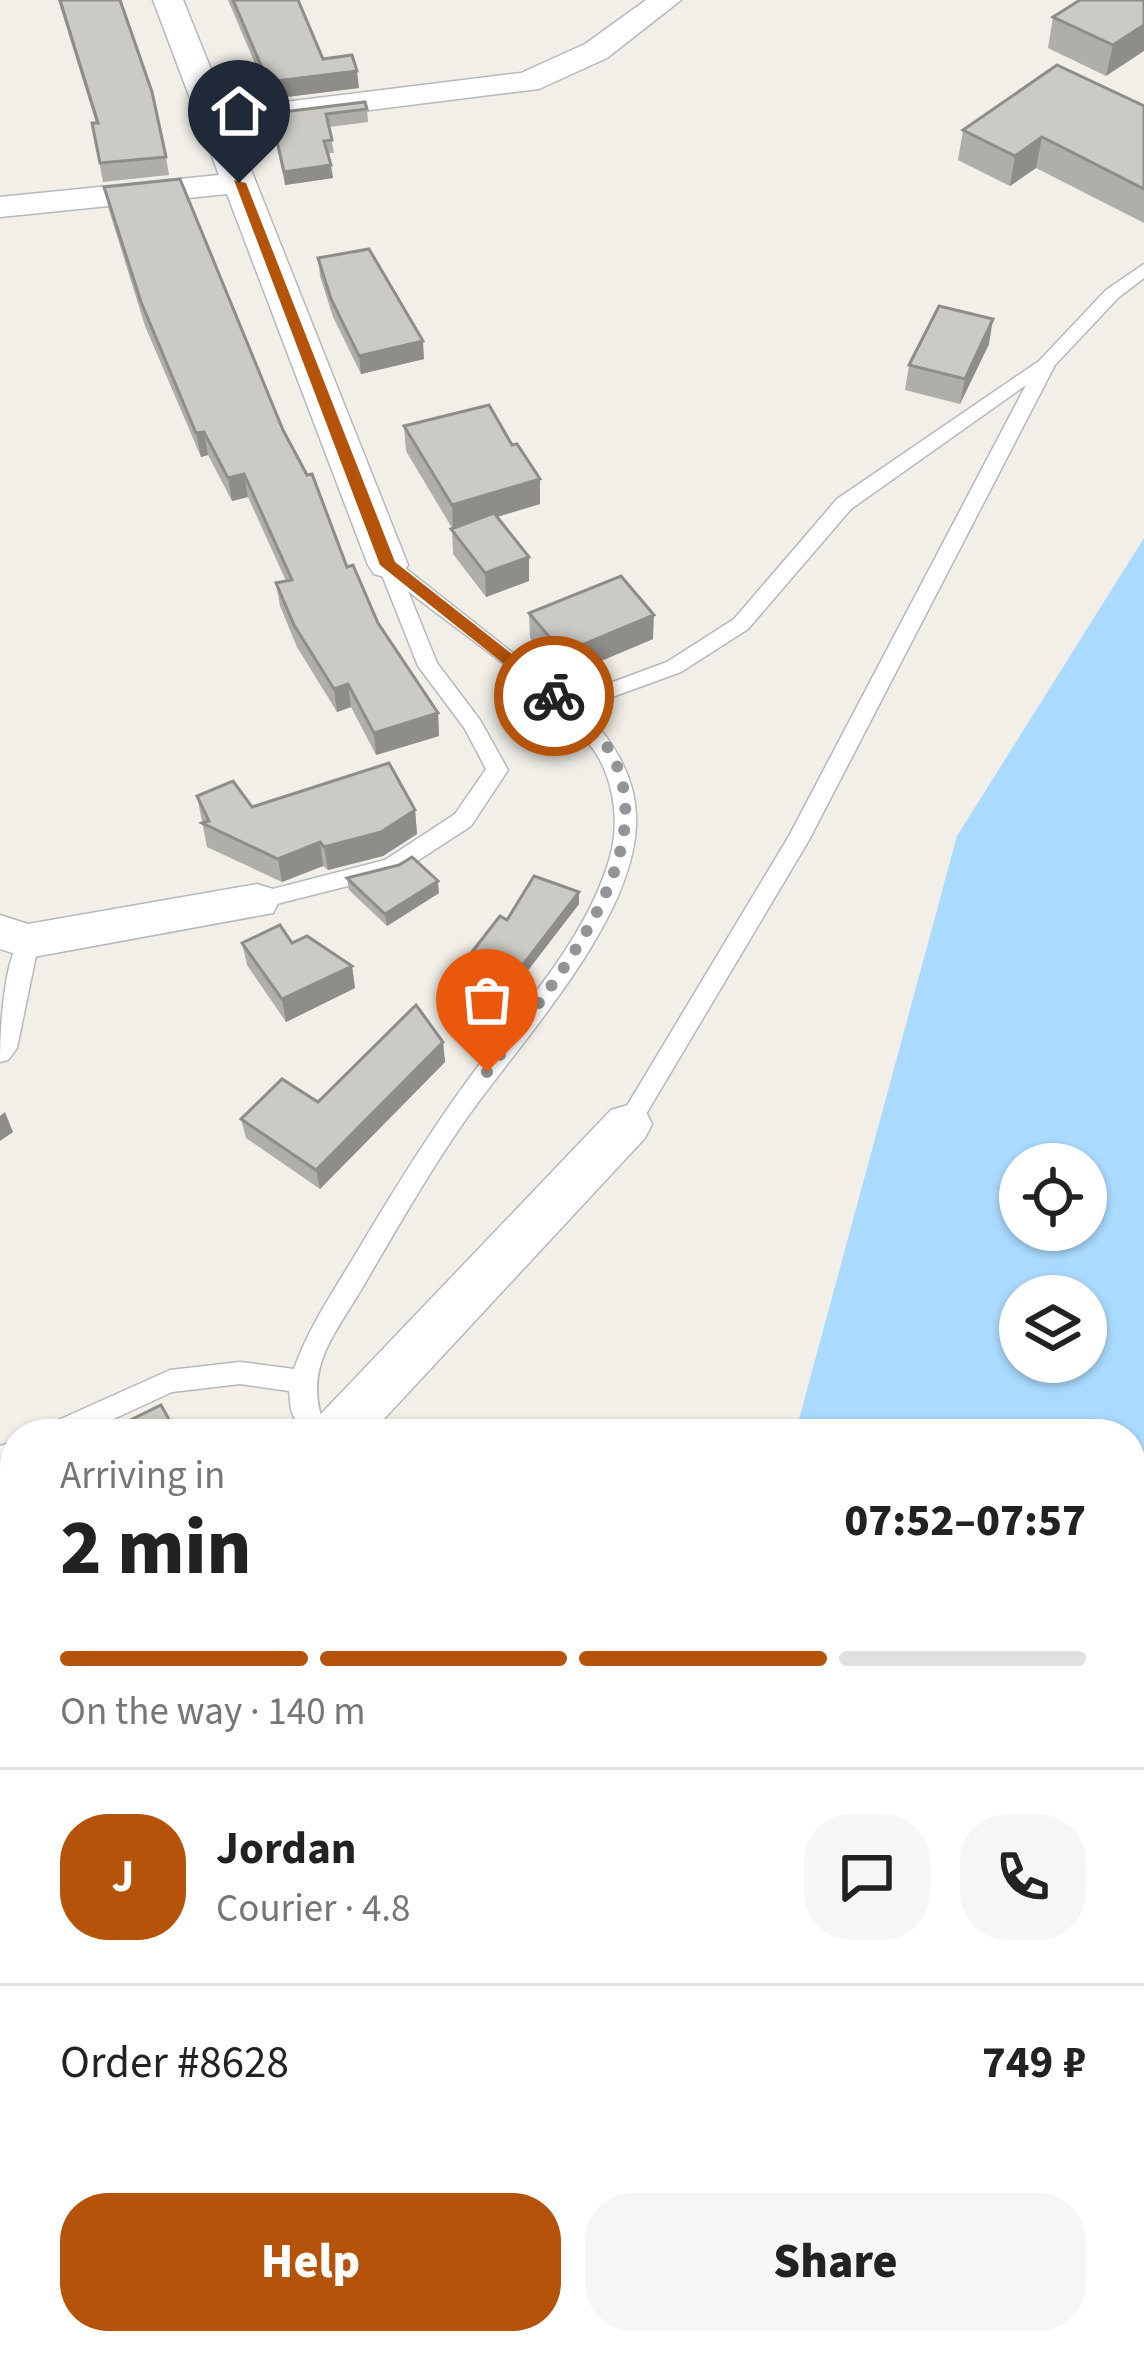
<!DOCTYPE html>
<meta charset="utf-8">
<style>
body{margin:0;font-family:"Source Sans 3",sans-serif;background:#f6f6f6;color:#222;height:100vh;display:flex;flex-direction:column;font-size:45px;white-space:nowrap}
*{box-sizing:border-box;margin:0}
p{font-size:39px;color:#767676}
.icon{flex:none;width:66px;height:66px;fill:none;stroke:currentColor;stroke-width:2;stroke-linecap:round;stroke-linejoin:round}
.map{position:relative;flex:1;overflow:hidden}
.details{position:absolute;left:0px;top:1419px;width:1146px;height:936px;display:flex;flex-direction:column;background:#fff;border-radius:48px 48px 0 0;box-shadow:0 3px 9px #0004}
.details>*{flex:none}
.fabs{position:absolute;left:999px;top:1143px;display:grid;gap:24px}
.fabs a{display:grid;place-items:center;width:108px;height:108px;border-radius:50%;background:#fff;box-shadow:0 3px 9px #0004;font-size:60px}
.pin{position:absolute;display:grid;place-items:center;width:102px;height:102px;color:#fff;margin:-123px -51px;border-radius:50% 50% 50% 0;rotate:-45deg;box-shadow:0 0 12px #0007}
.pin .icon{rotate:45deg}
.courier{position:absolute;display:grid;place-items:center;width:120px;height:120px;margin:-60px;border:9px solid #b45309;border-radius:50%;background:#fff;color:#222;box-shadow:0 3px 15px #0007}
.headline em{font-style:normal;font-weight:800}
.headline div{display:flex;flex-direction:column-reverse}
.headline{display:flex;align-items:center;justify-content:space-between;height:204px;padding:0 60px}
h1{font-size:78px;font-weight:800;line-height:90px}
.bar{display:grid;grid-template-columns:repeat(4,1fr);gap:18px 12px;align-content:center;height:144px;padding:0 60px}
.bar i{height:15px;border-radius:9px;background:#e0e0e0}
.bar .on{background:#b45309}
.bar p{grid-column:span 4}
.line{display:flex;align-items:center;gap:30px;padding:0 60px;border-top:3px solid #e0e0e0}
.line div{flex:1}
.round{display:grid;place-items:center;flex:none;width:126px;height:126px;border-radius:48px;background:#f6f6f6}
.action{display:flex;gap:24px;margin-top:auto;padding:24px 60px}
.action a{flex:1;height:138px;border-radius:48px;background:#b45309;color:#fff;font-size:48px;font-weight:800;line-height:138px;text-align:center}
.action a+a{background:#f6f6f6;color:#222}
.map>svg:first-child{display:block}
</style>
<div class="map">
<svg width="1144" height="2355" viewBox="0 0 1144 2355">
<rect width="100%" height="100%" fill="#f1efe8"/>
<polygon fill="#c5e8c5" points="15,1791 15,2340 564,2340 561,2355 0,2355 0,1797"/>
<path fill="#aadaff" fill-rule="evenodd" d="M 1144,538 L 1144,2064 L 1131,2047 L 1131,1434 L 795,1434 L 957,836 ZM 1020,1164 L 1086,1164 L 1086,1230 L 1020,1230 ZM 1020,1296 L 1086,1296 L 1086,1362 L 1020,1362 Z"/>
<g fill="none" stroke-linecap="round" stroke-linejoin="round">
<g fill="#aadaff" fill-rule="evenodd">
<polygon points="15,2148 15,2274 0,2278 0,2152"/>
<polygon points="529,2340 677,2340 683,2355 535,2355"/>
</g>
<g stroke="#b5b8bc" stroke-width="3">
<g id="lane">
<path d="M 1144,264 L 1144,278 L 1118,298 L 1055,365 L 809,840 L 636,1131 L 620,1131 L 616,1124 L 789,836 L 1026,385 L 851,509 L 748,629 L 681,672 L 604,700 L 573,701 C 609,733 639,776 636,827 C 631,925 519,1043 464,1122 C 428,1174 396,1230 364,1285 C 333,1338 299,1372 328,1434 L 301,1434 L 291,1410 L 289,1391 L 240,1384 L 172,1392 L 81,1434 L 41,1434 L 45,1426 L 170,1370 L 240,1362 L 294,1369 C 308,1329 332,1293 354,1257 C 393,1191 433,1126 479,1065 C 527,1002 588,935 610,857 C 619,826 615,789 600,760 C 571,706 459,632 408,591 L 437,663 L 480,720 L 508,770 L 471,826 L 399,873 L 257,909 L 249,907 L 246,901 L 249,895 L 385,860 L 455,814 L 486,769 L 465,729 L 418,666 L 378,565 L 381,560 L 395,560 L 556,687 L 602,686 L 667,662 L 734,619 L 837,499 L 1039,361 L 1106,290 Z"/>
<path d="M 28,932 L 39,941 L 17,1048 L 8,1060 L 0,1062 C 0,1035 3,944 28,932 Z"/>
<polygon points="15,1441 15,1465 0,1470 0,1446"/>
</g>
</g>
<g stroke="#b5b8bc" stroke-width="3">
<g id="street">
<polygon points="153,0 183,0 227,109 521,73 585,44 646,0 681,0 607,58 539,89 234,127 408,565 402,574 388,578 374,574 368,565 227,194 0,217 0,197 219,175"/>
<polygon points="257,884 273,889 279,901 273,913 28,958 0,949 0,915 28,924"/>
<polygon points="628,1105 645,1110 652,1124 645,1138 370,1434 310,1434 318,1417 611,1110"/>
<polygon points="15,1695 15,1749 0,1755 0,1701"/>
</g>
</g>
<use href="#lane" fill="#fff" fill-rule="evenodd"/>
<use href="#street" fill="#fff" fill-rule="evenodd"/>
</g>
<g fill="#afaea9">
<polygon points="58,0 120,0 166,157 169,175 103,182 92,123 96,123"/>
<polygon points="228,0 298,0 323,59 359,88 270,99"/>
<polygon points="1144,0 1106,76 1048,48 1053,17"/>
<polygon points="1144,106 1144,223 1036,168 1010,186 958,160 963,130"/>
<polygon points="367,109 368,122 329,127 334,153 328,153 333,178 285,185 276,141 274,113"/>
<polygon points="104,187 283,430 347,567 378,623 438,713 439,736 376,755 351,707 337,712 297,647 280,606 276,583 286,581 248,497 232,501 208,455 201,457 145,326 109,210"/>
<polygon points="318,258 424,359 361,374 333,317 320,276"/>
<polygon points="989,344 960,404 905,390 909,365"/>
<polygon points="404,426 512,445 540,479 540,504 497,517 529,557 529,581 486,597 453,554 452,528 406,451"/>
<polygon points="529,613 653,639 563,677 530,638"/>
<polygon points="197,796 252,807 415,810 417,834 383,856 328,870 323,866 282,882 207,847"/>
<polygon points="347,878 439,893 387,926 349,890"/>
<polygon points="579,892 579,904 482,1030 458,1013 457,1002 476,972 469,969 468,957 507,920"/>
<polygon points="242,943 292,943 352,966 355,988 286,1022 247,965"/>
<polygon points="443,1042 445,1062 320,1189 246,1138 241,1119 318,1102"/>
</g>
<g fill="#8f8d8a">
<polygon points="1144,25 1144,51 1106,76 1113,45"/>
<polygon points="357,71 359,88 270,99 268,82"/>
<polygon points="1042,137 1036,168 1010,186 1015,156"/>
<polygon points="331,165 333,178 285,185 284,172"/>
<polygon points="993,319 989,344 960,404 965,379"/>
<polygon points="423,341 424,359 361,374 359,356"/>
<polygon points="204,432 208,455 201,457 196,433"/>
<polygon points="244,474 248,497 232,501 228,478"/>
<polygon points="540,479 540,504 453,530 452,505"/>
<polygon points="529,557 529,581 486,597 485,573"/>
<polygon points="654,615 653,639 563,677 563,653"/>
<polygon points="348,684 351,707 337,712 334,689"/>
<polygon points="438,713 439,736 376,755 374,733"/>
<polygon points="415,810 417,834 383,856 328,870 324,847"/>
<polygon points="320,842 323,866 282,882 278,859"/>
<polygon points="438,881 439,893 387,926 385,914"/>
<polygon points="579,892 579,904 482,1030 482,1018"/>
<polygon points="352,966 355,988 286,1022 282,999"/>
<polygon points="443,1042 445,1062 320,1189 316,1170"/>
<polygon points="5,1112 13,1132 0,1141 0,1116"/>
</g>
<g fill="#cccac5" stroke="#8f8d8a" stroke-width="3">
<polygon points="60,0 120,0 152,92 166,157 100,163 92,123 98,123"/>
<polygon points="233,0 298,0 323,59 352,55 357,71 268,82"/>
<polygon points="1080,0 1144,0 1144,25 1113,45 1053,17"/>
<polygon points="1057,65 1144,106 1144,189 1042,137 1015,156 963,130"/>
<polygon points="365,102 367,109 326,114 332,140 324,141 331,165 284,172 274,128 278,128 274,113"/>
<polygon points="180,179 283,430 307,475 312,474 347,567 353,565 378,623 438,713 374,733 348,684 334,689 294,625 276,583 292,580 244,474 228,478 204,432 196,433 141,302 104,187"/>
<polygon points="369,249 423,341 359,356 331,299 318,258"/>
<polygon points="939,306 993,319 965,379 909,365"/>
<polygon points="489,405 512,445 517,444 540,479 452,505 404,426"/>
<polygon points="494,513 529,557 485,573 451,529"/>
<polygon points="621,576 654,615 563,653 529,613"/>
<polygon points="389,763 415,810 381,832 324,847 320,842 278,859 202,823 209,821 197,796 233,781 252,807"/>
<polygon points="412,857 438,881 385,914 347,878 399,865"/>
<polygon points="534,876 579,892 482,1018 457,1002 481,963 468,957 500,916 507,920"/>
<polygon points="280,925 292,943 307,936 352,966 282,999 242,943"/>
<polygon points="416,1005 443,1042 316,1170 241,1119 282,1079 318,1102"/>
<polygon points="161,1405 177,1434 102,1434"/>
</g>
<polygon fill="#b45309" points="234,180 246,183 395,562 560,692 560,700 549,700 380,565"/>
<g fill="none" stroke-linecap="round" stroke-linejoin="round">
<path stroke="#929495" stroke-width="12" stroke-dasharray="0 21.6" d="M 487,1072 C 550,986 691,830 590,725 C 580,714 566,706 554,696"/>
</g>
</svg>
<div class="fabs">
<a><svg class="icon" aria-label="locate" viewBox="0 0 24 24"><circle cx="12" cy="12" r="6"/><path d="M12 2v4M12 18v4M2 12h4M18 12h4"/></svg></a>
<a><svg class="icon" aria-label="layers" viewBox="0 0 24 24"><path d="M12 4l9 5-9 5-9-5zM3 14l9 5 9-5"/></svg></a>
</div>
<div class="pin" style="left:487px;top:1072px;background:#ea580c"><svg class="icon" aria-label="bag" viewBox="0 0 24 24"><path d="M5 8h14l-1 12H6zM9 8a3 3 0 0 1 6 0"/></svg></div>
<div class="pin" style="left:239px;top:183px;background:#1f2937"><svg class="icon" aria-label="home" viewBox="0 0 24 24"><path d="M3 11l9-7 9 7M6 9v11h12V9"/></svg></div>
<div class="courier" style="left:554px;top:696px"><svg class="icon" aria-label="bike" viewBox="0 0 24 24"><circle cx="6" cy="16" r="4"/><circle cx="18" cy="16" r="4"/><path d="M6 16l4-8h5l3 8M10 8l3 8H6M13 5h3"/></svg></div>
<section class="details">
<div class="headline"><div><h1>2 min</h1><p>Arriving in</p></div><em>07:52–07:57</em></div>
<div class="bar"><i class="on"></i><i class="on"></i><i class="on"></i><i></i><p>On the way · 140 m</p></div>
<div class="line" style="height:216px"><b class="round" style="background:#b45309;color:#fff">J</b><div><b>Jordan</b><p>Courier · 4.8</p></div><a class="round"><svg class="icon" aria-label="chat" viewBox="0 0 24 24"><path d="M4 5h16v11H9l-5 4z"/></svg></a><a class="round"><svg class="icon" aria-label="phone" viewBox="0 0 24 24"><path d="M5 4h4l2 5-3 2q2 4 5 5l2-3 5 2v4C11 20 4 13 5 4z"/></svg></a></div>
<div class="line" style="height:156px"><div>Order #8628</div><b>749 ₽</b></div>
<div class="action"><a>Help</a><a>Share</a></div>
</section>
</div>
